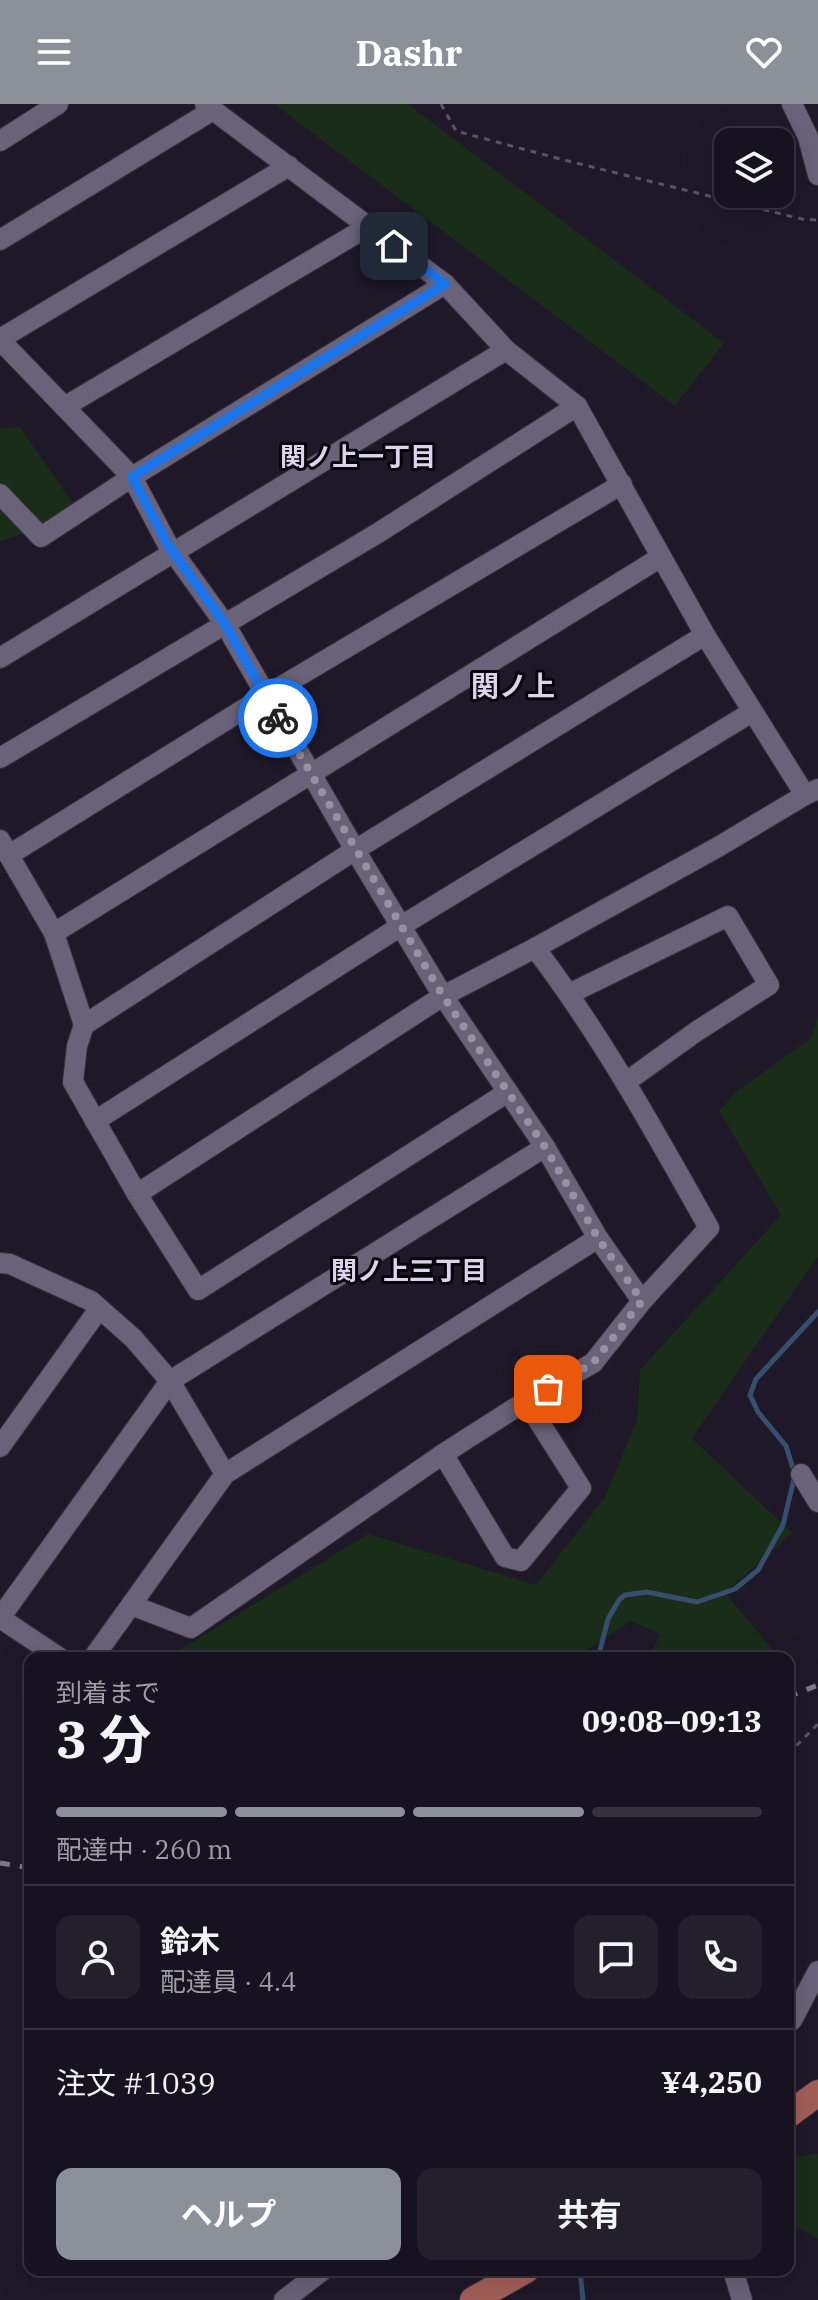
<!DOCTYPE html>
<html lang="ja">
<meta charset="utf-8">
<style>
body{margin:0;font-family:"IBM Plex Serif","Noto Sans JP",serif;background:#23202c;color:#f1f3f6;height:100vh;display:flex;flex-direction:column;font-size:30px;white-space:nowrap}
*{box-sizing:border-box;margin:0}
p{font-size:26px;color:#9e9ea4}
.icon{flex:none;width:44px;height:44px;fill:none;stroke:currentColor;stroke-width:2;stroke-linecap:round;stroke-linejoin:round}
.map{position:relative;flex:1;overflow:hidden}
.details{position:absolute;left:24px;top:1548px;width:770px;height:624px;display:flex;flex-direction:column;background:#16121f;border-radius:16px;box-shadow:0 8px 32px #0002,0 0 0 2px #35323d}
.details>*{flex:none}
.controls{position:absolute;left:714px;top:24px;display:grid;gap:16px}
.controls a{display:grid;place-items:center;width:80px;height:80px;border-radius:16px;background:#16121f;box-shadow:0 8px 32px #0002,0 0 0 2px #35323d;font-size:40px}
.pin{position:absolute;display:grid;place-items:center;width:68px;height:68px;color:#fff;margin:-34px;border-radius:16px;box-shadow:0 4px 12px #0006}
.courier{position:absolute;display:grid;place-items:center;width:80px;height:80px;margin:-40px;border:6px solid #1a73e8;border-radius:50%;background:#fff;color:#222;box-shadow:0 2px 10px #0007}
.headline em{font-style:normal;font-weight:700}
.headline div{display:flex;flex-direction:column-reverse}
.headline{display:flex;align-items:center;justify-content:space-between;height:136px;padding:0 32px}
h1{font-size:52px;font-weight:700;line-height:60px}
.bar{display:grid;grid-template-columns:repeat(4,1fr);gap:12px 8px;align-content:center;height:96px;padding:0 32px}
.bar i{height:10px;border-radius:6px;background:#35323d}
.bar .on{background:#8c9099}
.bar p{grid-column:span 4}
.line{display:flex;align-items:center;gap:20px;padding:0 32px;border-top:2px solid #35323d}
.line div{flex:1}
.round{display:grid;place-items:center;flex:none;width:84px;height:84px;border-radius:16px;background:#23202c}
.action{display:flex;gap:16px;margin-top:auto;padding:16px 32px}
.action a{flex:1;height:92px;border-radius:16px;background:#8c9099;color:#fff;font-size:32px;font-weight:700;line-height:92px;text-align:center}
.action a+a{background:#23202c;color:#f1f3f6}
header{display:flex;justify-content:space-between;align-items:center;height:104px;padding:0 32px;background:#8c9099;color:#fff;font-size:36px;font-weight:700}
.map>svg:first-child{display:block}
</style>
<header><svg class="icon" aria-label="menu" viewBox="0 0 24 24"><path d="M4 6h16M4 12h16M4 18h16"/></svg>Dashr<svg class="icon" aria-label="heart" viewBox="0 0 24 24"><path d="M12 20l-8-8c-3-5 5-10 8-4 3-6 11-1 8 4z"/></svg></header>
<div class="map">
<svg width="818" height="2196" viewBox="0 0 818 2196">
<rect width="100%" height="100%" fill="#1e1829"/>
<g fill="#192d19">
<polygon points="274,0 408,0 724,239 675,302"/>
<polygon points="20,323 81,411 0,437 0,324"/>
<polygon points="818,912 818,1152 692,1334 792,1429 725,1489 780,1554 649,1554 660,1530 631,1517 575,1554 171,1554 173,1550 368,1430 536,1481 605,1393 637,1316 640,1266 781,1111 719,1007 736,988 811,934"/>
<polygon points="818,2049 818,2135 788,2118 788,2055"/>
</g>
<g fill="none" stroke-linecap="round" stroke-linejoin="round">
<g stroke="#374f6f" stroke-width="5">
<polyline points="598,1554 608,1515 619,1496 625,1491 647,1488 697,1498 735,1485 758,1466 783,1421 795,1371 786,1342 758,1308 750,1291 756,1275 818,1208"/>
<polyline points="580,2166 583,2196"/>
</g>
<g stroke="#36323f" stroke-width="22">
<g id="minor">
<polyline points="205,0 445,180 506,246 577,302 705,531 805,691"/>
<polyline points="792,0 808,33 818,71"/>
<polyline points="0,37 58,0"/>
<polyline points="0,136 213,6"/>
<polyline points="0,235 289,62"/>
<polyline points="0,236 132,373 168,441 225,520 355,746 443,892 545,1043 598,1134 642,1197"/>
<polyline points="64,303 369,122"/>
<polyline points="0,390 41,433 132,373 445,180"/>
<polyline points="0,554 506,246"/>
<polyline points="0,654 378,429 577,302"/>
<polyline points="0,736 54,829 84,921"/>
<polyline points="9,751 265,592 622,380"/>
<polyline points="54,829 661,453"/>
<polyline points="569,890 728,812 769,881 697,927 626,978"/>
<polyline points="508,988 198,1186 137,1090 73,978 77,942 84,921 355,746 705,531"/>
<polyline points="95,1017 401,822 752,608"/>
<polyline points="137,1090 443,892 535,844 718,743 805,691 818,685"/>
<polyline points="0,1159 10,1160 91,1197 133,1234 170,1277 225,1370"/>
<polyline points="0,1343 99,1205"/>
<polyline points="443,1350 505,1453 521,1457 581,1384 526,1297"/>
<polyline points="801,1370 818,1398"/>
<path d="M 131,1501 L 191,1524 L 443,1350 L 526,1297 L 593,1259 L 642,1197 L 709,1124 C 655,1028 602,932 535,844"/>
<polyline points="0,1514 170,1277 545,1043"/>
<polyline points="0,1514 60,1554"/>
<polyline points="93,1554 225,1370 598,1134"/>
<polyline points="788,1919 792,1916 818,1867"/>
<polyline points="733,2166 742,2196"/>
<polyline points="284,2196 323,2166"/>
</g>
</g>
<g stroke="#36323f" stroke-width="28">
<g id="major">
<polyline points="788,2011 818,1989"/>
<polyline points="473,2196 526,2166"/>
</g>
</g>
<g stroke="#595363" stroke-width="3" stroke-dasharray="6 6" stroke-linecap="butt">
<polyline points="441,0 456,27 564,56 802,115 818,116"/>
<polyline points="788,1650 818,1620"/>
</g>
<use href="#minor" stroke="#696278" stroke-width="20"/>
<use href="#major" stroke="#a25f58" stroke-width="26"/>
<g stroke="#7e7988" stroke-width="5" stroke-dasharray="10 10" stroke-linecap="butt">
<polyline points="788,1593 818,1581"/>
<polyline points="0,1759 30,1764"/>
</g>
</g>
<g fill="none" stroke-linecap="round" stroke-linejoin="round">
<polyline stroke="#9792a1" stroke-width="8" stroke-dasharray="0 14.4" points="278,614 443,892 545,1043 598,1134 642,1197 593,1259 548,1285"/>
<polyline stroke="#1a73e8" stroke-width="10" points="278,614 225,520 168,441 132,373 445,180 394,142"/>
</g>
<g text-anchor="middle" stroke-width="6" stroke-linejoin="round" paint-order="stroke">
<g font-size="26" font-weight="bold" fill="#dcd4ec" stroke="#07050c">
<text x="358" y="362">関ノ上一丁目</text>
<text x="409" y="1176">関ノ上三丁目</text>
</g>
<g font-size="28" font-weight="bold" fill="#dcd4ec" stroke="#07050c">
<text x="513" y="592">関ノ上</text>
</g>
</g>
</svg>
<div class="controls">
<a><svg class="icon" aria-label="layers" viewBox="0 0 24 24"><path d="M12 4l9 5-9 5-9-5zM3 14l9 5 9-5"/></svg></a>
</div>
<div class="pin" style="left:548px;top:1285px;background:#ea580c"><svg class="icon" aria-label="bag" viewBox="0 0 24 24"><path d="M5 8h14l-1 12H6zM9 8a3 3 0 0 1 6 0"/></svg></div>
<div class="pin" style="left:394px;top:142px;background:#1f2937"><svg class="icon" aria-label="home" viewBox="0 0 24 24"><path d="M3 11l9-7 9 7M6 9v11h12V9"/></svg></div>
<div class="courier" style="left:278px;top:614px"><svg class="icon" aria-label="bike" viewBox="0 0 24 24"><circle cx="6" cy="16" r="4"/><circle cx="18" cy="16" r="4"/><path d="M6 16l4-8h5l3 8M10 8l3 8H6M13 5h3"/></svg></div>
<section class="details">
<div class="headline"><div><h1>3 分</h1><p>到着まで</p></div><em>09:08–09:13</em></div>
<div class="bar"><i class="on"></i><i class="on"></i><i class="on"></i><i></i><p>配達中 · 260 m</p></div>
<div class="line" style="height:144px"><a class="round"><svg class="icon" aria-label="person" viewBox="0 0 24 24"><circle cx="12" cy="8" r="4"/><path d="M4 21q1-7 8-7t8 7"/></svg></a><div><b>鈴木</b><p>配達員 · 4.4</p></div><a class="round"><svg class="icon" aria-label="chat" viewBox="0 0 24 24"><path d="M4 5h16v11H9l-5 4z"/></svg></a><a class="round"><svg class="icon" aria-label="phone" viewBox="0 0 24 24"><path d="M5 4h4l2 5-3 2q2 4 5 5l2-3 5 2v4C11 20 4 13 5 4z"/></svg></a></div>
<div class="line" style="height:104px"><div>注文 #1039</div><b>¥4,250</b></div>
<div class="action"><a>ヘルプ</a><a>共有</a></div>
</section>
</div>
